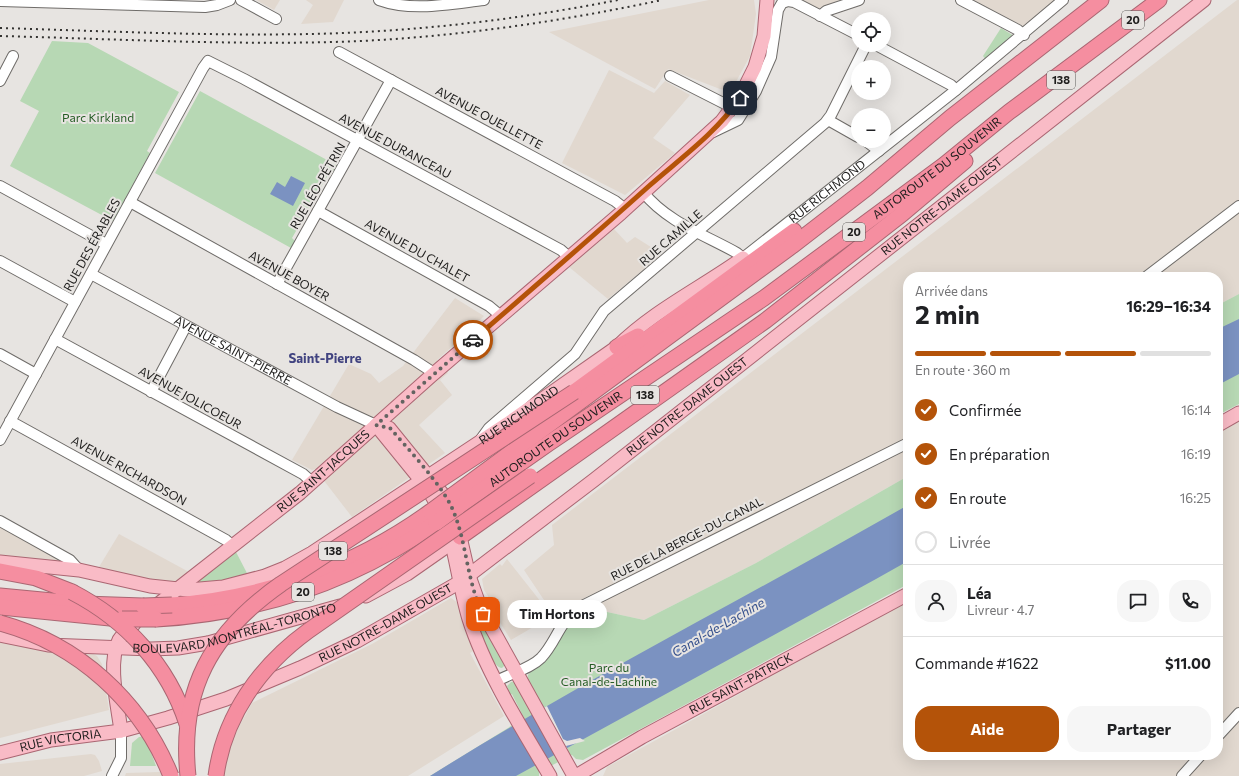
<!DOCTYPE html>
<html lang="fr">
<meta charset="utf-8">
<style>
body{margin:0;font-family:Commissioner,sans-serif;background:#f6f6f6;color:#202124;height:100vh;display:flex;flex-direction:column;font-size:15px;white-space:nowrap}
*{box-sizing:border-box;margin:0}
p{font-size:13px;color:#757577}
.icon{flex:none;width:22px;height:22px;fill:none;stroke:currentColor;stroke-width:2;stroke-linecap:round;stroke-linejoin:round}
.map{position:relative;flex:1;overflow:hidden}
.details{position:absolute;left:903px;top:272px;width:320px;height:488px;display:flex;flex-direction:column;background:#fff;border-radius:16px;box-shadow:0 4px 16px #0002}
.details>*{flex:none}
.tools{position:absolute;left:851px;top:12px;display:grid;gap:8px}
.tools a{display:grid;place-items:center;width:40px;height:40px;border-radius:50%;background:#fff;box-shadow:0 4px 16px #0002;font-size:20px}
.pin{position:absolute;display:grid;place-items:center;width:34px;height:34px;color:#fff;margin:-17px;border-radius:8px;box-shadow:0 2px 6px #0006}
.courier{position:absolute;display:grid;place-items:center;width:40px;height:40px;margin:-20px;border:3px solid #b45309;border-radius:50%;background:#fff;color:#222;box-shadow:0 1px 5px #0007}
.bubble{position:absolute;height:28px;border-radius:14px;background:#fff;box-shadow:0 4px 16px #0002;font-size:13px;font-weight:700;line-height:28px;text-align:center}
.headline em{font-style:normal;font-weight:700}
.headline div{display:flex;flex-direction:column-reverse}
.headline{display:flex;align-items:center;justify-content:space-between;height:68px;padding:0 12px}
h1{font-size:26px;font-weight:700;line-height:30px}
.bar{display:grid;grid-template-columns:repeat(4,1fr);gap:6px 4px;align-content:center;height:48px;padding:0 12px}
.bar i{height:5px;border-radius:3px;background:#e0e0e0}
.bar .selected{background:#b45309}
.bar p{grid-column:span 4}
.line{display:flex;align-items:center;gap:10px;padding:0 12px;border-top:1px solid #e0e0e0}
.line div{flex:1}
.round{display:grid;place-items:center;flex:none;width:42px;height:42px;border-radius:16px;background:#f6f6f6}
ol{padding:0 12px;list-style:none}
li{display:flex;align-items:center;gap:12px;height:44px}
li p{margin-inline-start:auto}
li .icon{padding:4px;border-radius:50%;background:#b45309;color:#fff;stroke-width:4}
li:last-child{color:#757577}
li i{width:22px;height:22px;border:2px solid #e0e0e0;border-radius:50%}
.button{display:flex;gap:8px;margin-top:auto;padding:8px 12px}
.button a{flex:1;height:46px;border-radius:16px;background:#b45309;color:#fff;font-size:16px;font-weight:700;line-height:46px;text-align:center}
.button a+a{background:#f6f6f6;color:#202124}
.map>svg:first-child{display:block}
</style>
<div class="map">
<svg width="1239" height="776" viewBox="0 0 1239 776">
<rect width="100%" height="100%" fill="#e7e4e1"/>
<g fill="#e1d8cf">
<polygon points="256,0 280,0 274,10"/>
<polygon points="306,0 344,0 333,22 301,24 313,5"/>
<polygon points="709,0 754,0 756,14 750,56 731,91 720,89 668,69 655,89 549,32"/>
<polygon points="799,0 844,0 817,9"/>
<polygon points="972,0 1056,0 1025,27"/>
<polygon points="1237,0 1239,0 1239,294 1218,305 1218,277 908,277 908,476 756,563 644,620 598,610 590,595 554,615 524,570 554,545 552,525"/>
<polygon points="609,70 654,93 665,81 690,95 653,138 675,153 625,195 562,163"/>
<polygon points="614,229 627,243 635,237 662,254 608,299 569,267"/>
<polygon points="455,298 484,316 462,338 437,360 448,373 440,380 452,395 419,425 445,453 352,517 315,469 312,470 292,460 349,364 371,374 379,383 403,366"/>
<polygon points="1239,421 1239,776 603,776 607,767 908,601 908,755 1218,755 1218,432"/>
<polygon points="0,526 66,563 0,556"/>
<polygon points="119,534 189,572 177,581 165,583 99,567"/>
<polygon points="507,559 552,616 511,640 491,608 488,596 484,590 482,579 500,564 502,566"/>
<polygon points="451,598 458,603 475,650 470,653 504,716 408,776 222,776 230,743 252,703 372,644"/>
<polygon points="0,641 33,649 65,653 93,654 97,656 102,664 109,710 0,738"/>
<polygon points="91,754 95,755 99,761 102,771 84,776 0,776 0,764"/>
<polygon points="160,772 162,776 125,776 126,773"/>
</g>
<g fill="#b7d8b4">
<polygon points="1001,28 1014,36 986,60 983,56"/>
<polygon points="52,41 88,43 179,92 147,151 150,153 113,221 10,166 39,111 20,101"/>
<polygon points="200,91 338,166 333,175 329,173 292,238 295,241 291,248 155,173"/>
<polygon points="1239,294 1239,404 1218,415 1218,305"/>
<polygon points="908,476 908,584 583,760 576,759 572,755 539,772 539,776 430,776 524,718 512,694 510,695 507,686 511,682 527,680 528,675 578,613 589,614 598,610 644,620 756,563"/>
<polygon points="236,552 249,577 195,584"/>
<path d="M 472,601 L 484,629 L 504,659 L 505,665 L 502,668 C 489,667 471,612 472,601 Z"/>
<polygon points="145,736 156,766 130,766 132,743 139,737"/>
</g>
<g fill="#7b92c1">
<polygon points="291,176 305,183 293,206 270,194 277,182 285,187"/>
<polygon points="1239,319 1239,374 1218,385 1218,329"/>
<path d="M 908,505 L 908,561 L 876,579 L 516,776 L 430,776 C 585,679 749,596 908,505 Z"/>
</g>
<polygon fill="#e7e4e1" points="547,706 563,739 567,741 580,738 585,741 566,746 568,750 558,756 534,713"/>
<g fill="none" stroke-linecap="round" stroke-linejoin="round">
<g stroke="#6f6c69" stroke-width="12">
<g id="minor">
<polyline points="241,0 276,19"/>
<path d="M 379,0 C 412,12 450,4 484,0"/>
<polyline points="961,0 1018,30 1024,35"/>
<polyline points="0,1 205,7 217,5 230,0"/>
<polyline points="820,16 826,11 859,0"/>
<polyline points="876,45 951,85 956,90"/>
<polyline points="339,52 615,201 625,209"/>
<polyline points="670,76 733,108"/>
<polyline points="0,81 13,56"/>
<polyline points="828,120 858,137"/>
<polyline points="713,132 738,120 756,91 771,57 778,10 782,3 788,1 794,2 858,35"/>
<polyline points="866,141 879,151"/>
<polyline points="0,186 106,244"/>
<path id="s1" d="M 643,192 C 667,222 705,235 737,253 L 743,258 L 956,90 L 1063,0"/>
<polyline points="130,202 414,360 434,373"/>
<polyline points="318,211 489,306 501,316"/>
<polyline points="0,261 75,302"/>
<path id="s2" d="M 91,274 L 337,407 L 376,425"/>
<polyline points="1146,277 1239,206"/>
<polyline points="277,284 391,80"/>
<polyline points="55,339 303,474 312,482"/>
<polyline points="0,354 36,374"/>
<polyline points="151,392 186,326"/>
<polyline points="10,421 226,540 233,546"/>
<polyline points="481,439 489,428 575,354 604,311 825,123 831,115 866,45"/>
<polyline points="0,440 203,68 208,61 244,79 561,250 569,257"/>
<polyline points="0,521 70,560 79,570"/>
<path d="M 497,681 C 511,673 530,669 541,658 C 557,641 559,621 580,607 L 908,443"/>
<polyline points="1218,736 1239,713"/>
<polyline points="112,776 121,758 121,731"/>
<polyline points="1182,776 1201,755"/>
</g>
</g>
<g stroke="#aa6672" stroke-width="15">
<g id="major">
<polyline points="376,425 389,428 449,502 457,524 469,576 480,607 574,776"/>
<polyline points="376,425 428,489 443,515"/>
<polyline points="1218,425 1239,413"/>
<path d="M 450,536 C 457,563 461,592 469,619 C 485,670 522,729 550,776"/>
<path id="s3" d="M 0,562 L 79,570 L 150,586 L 188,590 L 223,587 L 265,576 L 285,568 L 312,553 L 507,424 L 617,347 C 653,311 701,288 743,258"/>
<polyline points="366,596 407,574 460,537"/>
<path id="s4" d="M 152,609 L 300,493 L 431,376 L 621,213 L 722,121 L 740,97 L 755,67 L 764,36 L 767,0"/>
<path id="s5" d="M 0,635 L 48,645 L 151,649 L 178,648 L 208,643 L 340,606"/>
<path d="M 121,731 C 118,706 107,663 119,640 C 123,634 129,629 134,624"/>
<path id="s6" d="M 0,753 L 51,740 L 121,731 L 168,718 L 226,699 L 300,668 L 357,641 L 460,582 L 594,480 L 1204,0"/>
<path id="s7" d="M 576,776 L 642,737 L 908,594"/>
</g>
</g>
<g stroke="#aa6672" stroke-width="17">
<g id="highway">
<polyline points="617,347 638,336"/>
<polyline points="574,392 794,231"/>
<polyline points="453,495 792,246 867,188 950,118 1101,0"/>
<path id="s8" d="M 458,507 L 549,443 L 764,298 L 944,165 L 1009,112 L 1159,0"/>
<polyline points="460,537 765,321 902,214 965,161"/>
<polyline points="0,571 36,578 72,592"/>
<polyline points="0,596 84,604 143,606"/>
<path d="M 172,605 C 265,598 354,567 430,512"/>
<polyline points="0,607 120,619"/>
<path d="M 156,619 C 258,613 352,582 436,523"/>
</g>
</g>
<use href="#minor" stroke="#fff" stroke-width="10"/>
<use href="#major" stroke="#f9bbc6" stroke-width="13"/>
<use href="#highway" stroke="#f58ea0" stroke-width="15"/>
<g stroke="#333230" stroke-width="2" stroke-dasharray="2 4" stroke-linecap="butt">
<path d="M 0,28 C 103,31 206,36 309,34 C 412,32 516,20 618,0"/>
<path d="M 0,36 C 120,39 241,46 361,41 C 462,36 563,21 662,0"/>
</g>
<g stroke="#aa6672" stroke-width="17" stroke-linecap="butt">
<g id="highway-bridge">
<polyline points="430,512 453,495"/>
<polyline points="436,523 458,507"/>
<path d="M 72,592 C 126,620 168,665 187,724"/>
<polyline points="143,606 172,605"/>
<polyline points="122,619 156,619"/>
<path d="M 0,623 C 78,644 141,701 171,776"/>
<path d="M 188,776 C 179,690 211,633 281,584 L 574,392"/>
<path d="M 216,776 C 224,716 260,666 308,631 L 530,476"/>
</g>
</g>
<use href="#highway-bridge" stroke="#f58ea0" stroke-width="15"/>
</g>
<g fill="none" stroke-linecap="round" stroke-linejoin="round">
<path stroke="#646361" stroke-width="4" stroke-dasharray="0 7.2" d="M 473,340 L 376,425 L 390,428 C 408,449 441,484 452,508 C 467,541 466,580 483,614"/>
<path stroke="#b45309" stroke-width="5" d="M 473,340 C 532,289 591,238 649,186 C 681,158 716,133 740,98"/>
</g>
<g text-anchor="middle" stroke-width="4" stroke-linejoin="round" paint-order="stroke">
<g fill="#e7e4e1" stroke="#5a5957" stroke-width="1">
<rect x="1122" y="11" width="22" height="18" rx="3"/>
<rect x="1047" y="71" width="28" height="18" rx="3"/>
<rect x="843" y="223" width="22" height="18" rx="3"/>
<rect x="631" y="386" width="28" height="18" rx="3"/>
<rect x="319" y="542" width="28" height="18" rx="3"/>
<rect x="292" y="583" width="22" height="18" rx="3"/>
</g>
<g font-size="11" font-weight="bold" fill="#1e1d1c">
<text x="1133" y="24">20</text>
<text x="1061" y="84">138</text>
<text x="854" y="236">20</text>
<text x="645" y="399">138</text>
<text x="333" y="555">138</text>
<text x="303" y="596">20</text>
</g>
<g font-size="12" fill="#265d25" stroke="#e7e4e1">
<text x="98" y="122">Parc Kirkland</text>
<text x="609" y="672">Parc du<tspan x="609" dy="14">Canal-de-Lachine</tspan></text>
</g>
<g font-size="12" fill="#1e1d1c" stroke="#e7e4e1">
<text transform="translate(489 118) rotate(28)" y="4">AVENUE OUELLETTE</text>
<text transform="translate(395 146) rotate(28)" y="4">AVENUE DURANCEAU</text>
<text dy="4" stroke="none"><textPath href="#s8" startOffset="587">AUTOROUTE DU SOUVENIR</textPath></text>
<text transform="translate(318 186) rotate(-60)" y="4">RUE LÉO-PÉTRIN</text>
<text dy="4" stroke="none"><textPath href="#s1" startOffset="228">RUE RICHMOND</textPath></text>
<text dy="4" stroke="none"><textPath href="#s6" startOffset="1106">RUE NOTRE-DAME OUEST</textPath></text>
<text transform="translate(671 238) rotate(-41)" y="4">RUE CAMILLE</text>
<text transform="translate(92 245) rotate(-61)" y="4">RUE DES ÉRABLES</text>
<text transform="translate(417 251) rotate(29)" y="4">AVENUE DU CHALET</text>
<text transform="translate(289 276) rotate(29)" y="4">AVENUE BOYER</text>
<text dy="4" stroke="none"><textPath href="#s2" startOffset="161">AVENUE SAINT-PIERRE</textPath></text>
<text transform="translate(190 398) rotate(29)" y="4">AVENUE JOLICOEUR</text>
<text dy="4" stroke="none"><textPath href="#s6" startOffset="782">RUE NOTRE-DAME OUEST</textPath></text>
<text dy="4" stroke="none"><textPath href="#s3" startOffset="570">RUE RICHMOND</textPath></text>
<text dy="4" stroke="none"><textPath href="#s8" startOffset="119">AUTOROUTE DU SOUVENIR</textPath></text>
<text transform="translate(129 471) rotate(29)" y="4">AVENUE RICHARDSON</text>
<text dy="4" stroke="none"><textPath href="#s4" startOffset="220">RUE SAINT-JACQUES</textPath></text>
<text transform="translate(687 539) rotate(-27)" y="4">RUE DE LA BERGE-DU-CANAL</text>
<text dy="4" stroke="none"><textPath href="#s6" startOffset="410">RUE NOTRE-DAME OUEST</textPath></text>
<text dy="4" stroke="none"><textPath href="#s5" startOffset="238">BOULEVARD MONTRÉAL-TORONTO</textPath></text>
<text dy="4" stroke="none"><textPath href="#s7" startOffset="189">RUE SAINT-PATRICK</textPath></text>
<text dy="4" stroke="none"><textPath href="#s6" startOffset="62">RUE VICTORIA</textPath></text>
</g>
<g font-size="13" font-weight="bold" fill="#414380" stroke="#e7e4e1">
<text x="325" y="363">Saint-Pierre</text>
</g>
<g font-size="13" font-style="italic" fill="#35508d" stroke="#e7e4e1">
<text transform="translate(718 627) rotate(-30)" y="5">Canal-de-Lachine</text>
</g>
</g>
</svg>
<div class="tools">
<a><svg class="icon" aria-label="locate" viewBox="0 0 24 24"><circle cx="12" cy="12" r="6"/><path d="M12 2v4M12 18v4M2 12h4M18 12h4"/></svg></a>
<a>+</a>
<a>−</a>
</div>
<div class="pin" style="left:483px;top:614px;background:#ea580c"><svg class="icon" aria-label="bag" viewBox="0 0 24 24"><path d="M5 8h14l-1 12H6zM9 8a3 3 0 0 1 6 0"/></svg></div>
<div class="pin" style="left:740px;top:98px;background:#1f2937"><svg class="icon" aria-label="home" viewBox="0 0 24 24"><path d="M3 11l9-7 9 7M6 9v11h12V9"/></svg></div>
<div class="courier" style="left:473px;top:340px"><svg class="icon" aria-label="car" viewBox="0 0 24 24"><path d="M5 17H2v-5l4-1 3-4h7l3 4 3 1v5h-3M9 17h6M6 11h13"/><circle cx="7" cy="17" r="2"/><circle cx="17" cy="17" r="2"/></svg></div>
<div class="bubble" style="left:507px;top:600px;width:100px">Tim Hortons</div>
<section class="details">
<div class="headline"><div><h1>2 min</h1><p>Arrivée dans</p></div><em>16:29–16:34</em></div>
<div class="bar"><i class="selected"></i><i class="selected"></i><i class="selected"></i><i></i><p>En route · 360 m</p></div>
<ol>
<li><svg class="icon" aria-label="check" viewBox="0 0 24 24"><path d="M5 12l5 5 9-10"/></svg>Confirmée<p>16:14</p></li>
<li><svg class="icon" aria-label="check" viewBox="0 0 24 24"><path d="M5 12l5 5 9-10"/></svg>En préparation<p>16:19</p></li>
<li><svg class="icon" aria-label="check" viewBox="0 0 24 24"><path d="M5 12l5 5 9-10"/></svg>En route<p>16:25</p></li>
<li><i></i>Livrée</li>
</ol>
<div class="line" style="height:72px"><a class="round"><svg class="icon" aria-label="person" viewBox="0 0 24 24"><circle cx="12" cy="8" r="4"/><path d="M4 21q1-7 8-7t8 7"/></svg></a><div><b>Léa</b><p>Livreur · 4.7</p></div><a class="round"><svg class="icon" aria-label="chat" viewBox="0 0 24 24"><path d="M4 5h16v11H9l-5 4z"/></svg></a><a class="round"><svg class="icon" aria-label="phone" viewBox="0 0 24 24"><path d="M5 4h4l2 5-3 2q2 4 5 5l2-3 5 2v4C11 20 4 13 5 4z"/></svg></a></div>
<div class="line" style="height:52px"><div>Commande #1622</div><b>$11.00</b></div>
<div class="button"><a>Aide</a><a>Partager</a></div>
</section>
</div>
